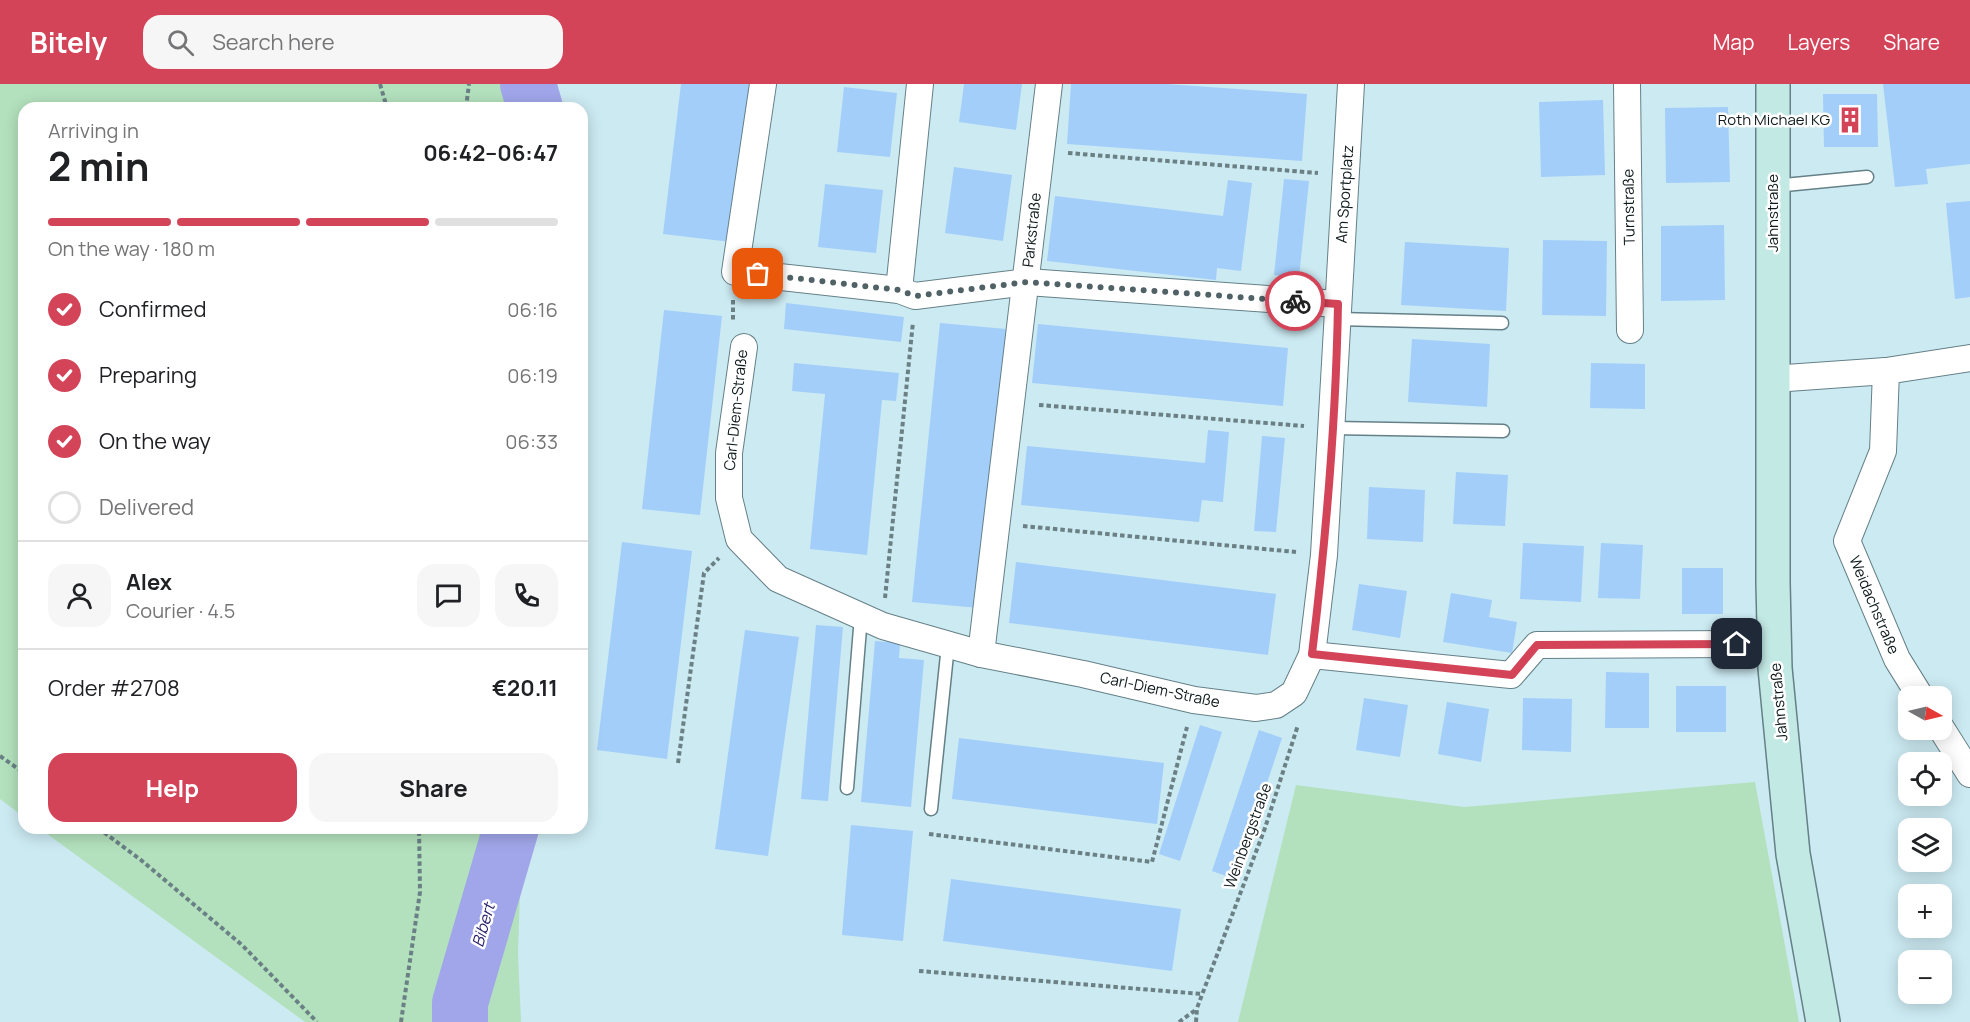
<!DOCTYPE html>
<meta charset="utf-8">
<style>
body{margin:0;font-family:Manrope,sans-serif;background:#f6f6f6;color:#202124;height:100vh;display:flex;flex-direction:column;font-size:22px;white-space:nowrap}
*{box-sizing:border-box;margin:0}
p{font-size:20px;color:#757577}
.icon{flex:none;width:33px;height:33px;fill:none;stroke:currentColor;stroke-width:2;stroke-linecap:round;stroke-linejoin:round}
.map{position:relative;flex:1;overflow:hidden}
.drawer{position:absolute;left:18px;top:18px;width:570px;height:732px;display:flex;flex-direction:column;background:#fff;border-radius:18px;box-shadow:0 3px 15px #0003}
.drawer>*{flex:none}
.needle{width:39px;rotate:98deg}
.controls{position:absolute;left:1898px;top:602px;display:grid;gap:12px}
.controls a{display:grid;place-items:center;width:54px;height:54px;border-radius:12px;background:#fff;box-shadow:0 3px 15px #0003;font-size:30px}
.pin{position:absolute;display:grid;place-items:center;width:51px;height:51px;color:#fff;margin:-26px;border-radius:12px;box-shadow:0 3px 9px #0006}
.courier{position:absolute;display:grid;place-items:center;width:60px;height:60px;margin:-30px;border:4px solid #d44459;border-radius:50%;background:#fff;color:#222;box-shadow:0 2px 8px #0007}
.summary em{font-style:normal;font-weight:700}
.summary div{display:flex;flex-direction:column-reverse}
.summary{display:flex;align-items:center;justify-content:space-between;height:102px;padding:0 30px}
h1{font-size:39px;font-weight:700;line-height:45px}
.bar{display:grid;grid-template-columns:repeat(4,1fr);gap:9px 6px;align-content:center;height:72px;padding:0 30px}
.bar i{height:8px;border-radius:4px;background:#e0e0e0}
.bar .on{background:#d44459}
.bar p{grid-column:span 4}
.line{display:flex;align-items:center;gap:15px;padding:0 30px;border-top:2px solid #e0e0e0}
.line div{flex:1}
.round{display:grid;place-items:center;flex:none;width:63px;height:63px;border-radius:18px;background:#f6f6f6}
ol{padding:0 30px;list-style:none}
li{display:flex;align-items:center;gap:18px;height:66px}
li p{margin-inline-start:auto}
li .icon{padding:6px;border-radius:50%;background:#d44459;color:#fff;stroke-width:4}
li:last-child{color:#757577}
li i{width:33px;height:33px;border:3px solid #e0e0e0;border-radius:50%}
.button{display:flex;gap:12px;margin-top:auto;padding:12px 30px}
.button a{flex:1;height:69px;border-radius:18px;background:#d44459;color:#fff;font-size:24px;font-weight:700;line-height:69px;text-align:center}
.button a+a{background:#f6f6f6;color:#202124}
header{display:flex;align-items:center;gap:36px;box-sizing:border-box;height:84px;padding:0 30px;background:#d44459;color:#fff}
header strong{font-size:28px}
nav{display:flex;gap:33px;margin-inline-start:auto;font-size:21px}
.search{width:420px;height:54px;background:#f6f6f6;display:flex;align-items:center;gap:15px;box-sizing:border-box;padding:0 21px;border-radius:18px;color:#757577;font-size:22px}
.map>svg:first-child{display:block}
</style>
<header>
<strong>Bitely</strong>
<div class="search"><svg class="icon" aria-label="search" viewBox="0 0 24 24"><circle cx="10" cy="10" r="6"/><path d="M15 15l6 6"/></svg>Search here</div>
<nav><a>Map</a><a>Layers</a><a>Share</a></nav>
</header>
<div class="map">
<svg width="1970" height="938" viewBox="0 0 1970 938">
<rect width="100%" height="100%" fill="#cceaf2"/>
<g fill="#b3e1bd">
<polygon points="0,0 549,0 548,24 24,24 24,733 0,715"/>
<polygon points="1755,698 1799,938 1238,938 1296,701 1464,723"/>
<polygon points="39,744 522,744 518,869 521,938 305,938"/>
</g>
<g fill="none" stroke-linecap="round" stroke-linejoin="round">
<g stroke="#a0a6e9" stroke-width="56">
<polyline points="528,0 535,24"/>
<polyline points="460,938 460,919 511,744"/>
</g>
</g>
<g fill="#a2cef9">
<polygon points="681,0 749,0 731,158 663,150"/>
<polygon points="964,0 1022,0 1016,46 959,38"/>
<polygon points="1071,0 1167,0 1307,10 1302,77 1067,60"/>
<polygon points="1883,0 1970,0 1970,80 1926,85 1928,100 1895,103"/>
<polygon points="844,3 897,9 890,73 837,68"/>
<polygon points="1823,10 1877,10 1878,63 1824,63"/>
<polygon points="1603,16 1605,91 1541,93 1539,18"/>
<polygon points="1728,23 1730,98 1666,99 1665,24"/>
<polygon points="954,83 1012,91 1003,157 945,149"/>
<polygon points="1284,95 1309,97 1299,193 1274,191"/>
<polygon points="1228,96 1252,99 1241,187 1217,184 1216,196 1047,177 1055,112 1223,132"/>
<polygon points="825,100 883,106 876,169 818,163"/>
<polygon points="1970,117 1970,213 1955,215 1946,119"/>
<polygon points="1724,141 1725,216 1661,217 1661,142"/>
<polygon points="1543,156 1607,157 1606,232 1542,231"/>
<polygon points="1405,158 1509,164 1506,227 1401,221"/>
<polygon points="786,219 904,233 901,258 784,245"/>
<polygon points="664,226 722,232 700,431 642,425"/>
<polygon points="940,239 1006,245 979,524 912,518"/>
<polygon points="1038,240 1288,264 1283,322 1032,299"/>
<polygon points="1412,255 1490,260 1487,323 1408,318"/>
<polygon points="794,279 899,289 896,317 882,316 867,471 810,465 825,310 792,307"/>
<polygon points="1591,279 1645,280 1645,325 1590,324"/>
<polygon points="1208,346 1229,348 1223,418 1202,416 1199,438 1021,421 1027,362 1205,379"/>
<polygon points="1262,352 1285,354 1276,448 1254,447"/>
<polygon points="1456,388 1508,391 1505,442 1453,440"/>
<polygon points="1369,403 1425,406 1423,458 1367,455"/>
<polygon points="622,458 692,467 667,675 597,666"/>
<polygon points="1523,459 1584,462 1581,518 1520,515"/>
<polygon points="1601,459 1643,461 1640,515 1598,514"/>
<polygon points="1016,478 1276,510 1268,571 1009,539"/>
<rect x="1682" y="484" width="41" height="46"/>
<polygon points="1359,500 1407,507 1400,554 1352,546"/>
<polygon points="1451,509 1492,516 1489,533 1517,538 1512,569 1443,558"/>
<polygon points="816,541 843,543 828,717 801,715"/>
<polygon points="745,546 799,553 768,772 715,765"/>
<polygon points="875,557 900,559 899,574 924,576 911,723 861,718"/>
<polygon points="1606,588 1649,589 1649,644 1605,644"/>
<rect x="1676" y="602" width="50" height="46"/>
<polygon points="1364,614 1408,621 1400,673 1356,666"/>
<polygon points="1523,614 1572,615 1571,668 1522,666"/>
<polygon points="1447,618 1489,625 1481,678 1438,670"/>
<polygon points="1200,641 1222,648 1180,777 1159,770"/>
<polygon points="1259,646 1282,654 1235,795 1212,787"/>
<polygon points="959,654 1164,679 1157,740 952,715"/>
<polygon points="851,741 913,747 903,857 842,851"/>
<polygon points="951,795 1181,825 1172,887 943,857"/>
</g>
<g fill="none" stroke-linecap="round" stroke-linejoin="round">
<g stroke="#658087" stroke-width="15">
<g id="service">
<polyline points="1774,102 1867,93"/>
<polyline points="1337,235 1502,239"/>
<polyline points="1333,344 1503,347"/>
<polyline points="847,704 861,532"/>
<polyline points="931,725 948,561"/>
</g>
</g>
<g stroke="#658087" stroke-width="28">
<g id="minor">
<polyline points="763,0 735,188 899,206 915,212 1027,198 1338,220"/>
<polyline points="1627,0 1630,246"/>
<polyline points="899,206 920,0"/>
<polyline points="744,263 729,369 729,414 739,455 778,495 883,542 981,570 1083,590 1194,616 1256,624 1276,621 1294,609 1312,571 1324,471 1351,0"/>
<polyline points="1886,287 1883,367 1847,457 1897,575 1920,612"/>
<polyline points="1773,295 1886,287 1970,274"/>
<polyline points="981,570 1049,0"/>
<polyline points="1312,571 1511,591 1537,561 1737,560"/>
<polyline points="1941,644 1970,690"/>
</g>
</g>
<g stroke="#658087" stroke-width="36">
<polyline id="secondary" points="1773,0 1773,499 1775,584 1793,770 1823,938"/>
</g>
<g stroke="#6b8085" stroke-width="4" stroke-dasharray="4.5 3" stroke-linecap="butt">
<polyline points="380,0 387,24"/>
<polyline points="466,24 469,0"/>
<polyline points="1068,69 1318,89"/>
<polyline points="733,216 733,238"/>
<polyline points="1039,321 1304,342"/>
<polyline points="1023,442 1296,468"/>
<polyline points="885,514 913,238"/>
<polyline points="0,672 24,689"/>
<polyline points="678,679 704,489 719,474"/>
<polyline points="98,744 141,776 242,861 317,938"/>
<polyline points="929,750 1152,778 1187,643"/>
<polyline points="919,887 1202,910"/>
<polyline points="401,938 420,808 419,744"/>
<polyline points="1179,938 1197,925"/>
<polyline points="1196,938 1197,924 1265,744 1298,641"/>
</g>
<use href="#service" stroke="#fff" stroke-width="12"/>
<use href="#minor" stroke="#fff" stroke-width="26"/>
<use href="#secondary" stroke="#c3e9e5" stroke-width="33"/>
</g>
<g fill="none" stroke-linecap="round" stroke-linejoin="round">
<polyline stroke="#506266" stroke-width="6" stroke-dasharray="0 10.8" points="758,190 899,206 915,212 1027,198 1295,217"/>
<path stroke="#d44459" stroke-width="8" d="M 1295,217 L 1338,220 C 1336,337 1326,454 1312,570 L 1512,591 L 1537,561 L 1737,560"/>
</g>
<defs>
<g id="building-bare" transform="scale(2.07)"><path d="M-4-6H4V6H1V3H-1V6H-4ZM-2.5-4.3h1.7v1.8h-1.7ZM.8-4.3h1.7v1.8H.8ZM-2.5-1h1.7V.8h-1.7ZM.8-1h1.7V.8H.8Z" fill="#d44459" stroke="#fff" stroke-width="2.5" paint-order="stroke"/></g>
</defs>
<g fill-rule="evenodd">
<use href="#building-bare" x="1850" y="36"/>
</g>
<g text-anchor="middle" stroke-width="5" stroke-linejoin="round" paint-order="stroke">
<g font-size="15" fill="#0e191b" stroke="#fff" text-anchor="end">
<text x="1830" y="41">Roth Michael KG</text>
</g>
<g font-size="15" fill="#0e191b" stroke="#fff">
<text transform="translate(1345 110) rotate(-86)" y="5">Am Sportplatz</text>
<text transform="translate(1629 123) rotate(-91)" y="5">Turnstraße</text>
<text transform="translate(1773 129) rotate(-90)" y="5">Jahnstraße</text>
<text transform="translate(1032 146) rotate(-84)" y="5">Parkstraße</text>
<text transform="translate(736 326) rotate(-84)" y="5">Carl-Diem-Straße</text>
<text transform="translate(1874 521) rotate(67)" y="5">Weidachstraße</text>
<text transform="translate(1160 606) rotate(12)" y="5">Carl-Diem-Straße</text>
<text transform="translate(1779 618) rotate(-95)" y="5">Jahnstraße</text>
<text transform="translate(1248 752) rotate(-70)" y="5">Weinbergstraße</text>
</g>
<g font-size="16" font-style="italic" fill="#27216c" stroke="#fff">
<text transform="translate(483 841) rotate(-74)" y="6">Bibert</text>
</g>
</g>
</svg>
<div class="controls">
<a><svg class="needle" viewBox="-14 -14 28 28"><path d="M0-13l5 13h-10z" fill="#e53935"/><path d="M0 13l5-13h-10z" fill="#757577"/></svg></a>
<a><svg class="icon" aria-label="locate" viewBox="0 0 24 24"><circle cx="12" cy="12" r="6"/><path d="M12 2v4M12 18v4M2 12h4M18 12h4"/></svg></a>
<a><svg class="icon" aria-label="layers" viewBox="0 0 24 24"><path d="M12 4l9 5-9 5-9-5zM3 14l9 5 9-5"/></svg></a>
<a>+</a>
<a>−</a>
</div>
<div class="pin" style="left:758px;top:190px;background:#ea580c"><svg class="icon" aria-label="bag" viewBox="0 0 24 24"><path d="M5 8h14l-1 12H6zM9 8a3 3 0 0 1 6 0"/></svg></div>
<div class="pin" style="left:1737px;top:560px;background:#1f2937"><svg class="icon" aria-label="home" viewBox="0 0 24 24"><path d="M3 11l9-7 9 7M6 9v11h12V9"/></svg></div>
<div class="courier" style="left:1295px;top:217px"><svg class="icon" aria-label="bike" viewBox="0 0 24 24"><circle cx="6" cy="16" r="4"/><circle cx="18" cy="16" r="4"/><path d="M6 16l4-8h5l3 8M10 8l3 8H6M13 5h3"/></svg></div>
<section class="drawer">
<div class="summary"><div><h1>2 min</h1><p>Arriving in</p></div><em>06:42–06:47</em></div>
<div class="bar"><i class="on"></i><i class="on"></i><i class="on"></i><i></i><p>On the way · 180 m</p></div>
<ol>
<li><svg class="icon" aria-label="check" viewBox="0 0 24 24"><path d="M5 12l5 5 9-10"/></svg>Confirmed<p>06:16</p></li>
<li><svg class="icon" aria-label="check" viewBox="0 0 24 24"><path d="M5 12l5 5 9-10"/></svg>Preparing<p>06:19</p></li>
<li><svg class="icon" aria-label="check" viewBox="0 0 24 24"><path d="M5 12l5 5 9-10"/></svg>On the way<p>06:33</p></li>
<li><i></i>Delivered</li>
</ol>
<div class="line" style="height:108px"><a class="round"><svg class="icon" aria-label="person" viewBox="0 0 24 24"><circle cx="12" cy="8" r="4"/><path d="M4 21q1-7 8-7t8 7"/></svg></a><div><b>Alex</b><p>Courier · 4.5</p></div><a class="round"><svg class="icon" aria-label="chat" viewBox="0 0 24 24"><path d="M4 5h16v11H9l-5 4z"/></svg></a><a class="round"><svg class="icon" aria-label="phone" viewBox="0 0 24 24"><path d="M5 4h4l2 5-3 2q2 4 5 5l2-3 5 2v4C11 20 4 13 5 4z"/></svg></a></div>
<div class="line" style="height:78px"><div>Order #2708</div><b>€20.11</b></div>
<div class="button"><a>Help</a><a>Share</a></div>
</section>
</div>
